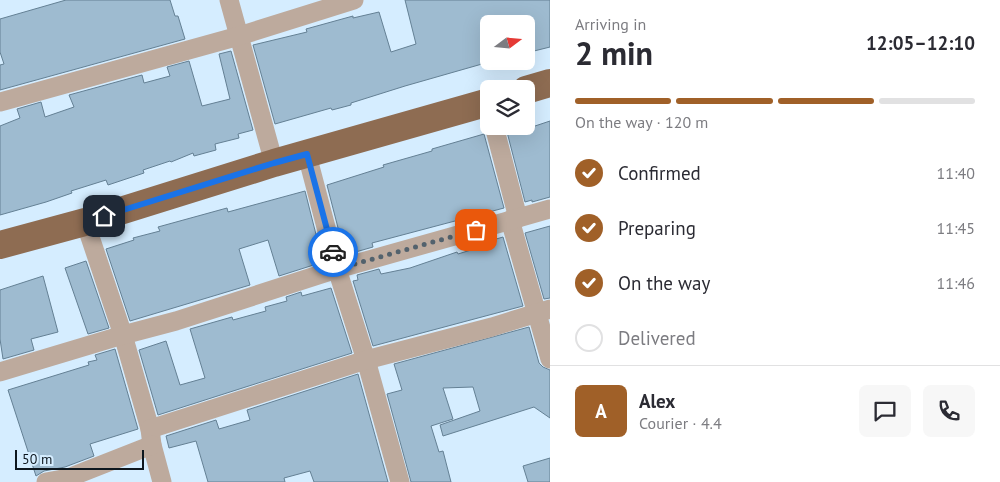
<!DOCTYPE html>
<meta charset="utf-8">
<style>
body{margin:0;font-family:"PT Sans",sans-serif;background:#f7f7f7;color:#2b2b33;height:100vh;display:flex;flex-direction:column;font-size:19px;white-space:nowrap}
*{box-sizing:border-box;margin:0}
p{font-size:16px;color:#7c7c81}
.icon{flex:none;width:28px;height:28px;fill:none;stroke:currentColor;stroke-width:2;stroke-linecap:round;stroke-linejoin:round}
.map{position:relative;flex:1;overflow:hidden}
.details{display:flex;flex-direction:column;background:#fff;width:450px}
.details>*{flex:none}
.needle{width:32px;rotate:74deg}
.fabs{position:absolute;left:480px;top:15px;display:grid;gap:10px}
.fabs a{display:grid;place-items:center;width:55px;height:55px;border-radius:8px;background:#fff;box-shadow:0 5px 20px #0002;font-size:25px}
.scale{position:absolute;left:15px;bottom:12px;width:129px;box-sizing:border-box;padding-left:5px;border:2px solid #0d171f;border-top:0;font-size:14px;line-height:18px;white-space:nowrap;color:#0d171f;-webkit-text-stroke:4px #d5edff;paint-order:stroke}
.pin{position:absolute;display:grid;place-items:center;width:42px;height:42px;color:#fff;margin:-21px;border-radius:10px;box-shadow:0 2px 8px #0006}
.courier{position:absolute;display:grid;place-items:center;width:50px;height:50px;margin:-25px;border:4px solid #1a73e8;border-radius:50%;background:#fff;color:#222;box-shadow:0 1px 6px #0007}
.summary em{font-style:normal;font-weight:700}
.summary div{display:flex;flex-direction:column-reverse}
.summary{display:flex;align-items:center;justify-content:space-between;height:85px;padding:0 25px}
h1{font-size:32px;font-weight:700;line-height:38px}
.bar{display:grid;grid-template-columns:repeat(4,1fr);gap:8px 5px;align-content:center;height:60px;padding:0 25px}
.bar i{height:6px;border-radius:4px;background:#e1e1e2}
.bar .on{background:#a06028}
.bar p{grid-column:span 4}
.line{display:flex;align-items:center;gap:12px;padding:0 25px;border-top:1px solid #e1e1e2}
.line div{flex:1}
.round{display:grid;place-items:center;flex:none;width:52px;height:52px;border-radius:8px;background:#f7f7f7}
ol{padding:0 25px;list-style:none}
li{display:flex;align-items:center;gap:15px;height:55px}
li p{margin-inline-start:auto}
li .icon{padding:5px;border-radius:50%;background:#a06028;color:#fff;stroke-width:4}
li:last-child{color:#7c7c81}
li i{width:28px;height:28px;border:2px solid #e1e1e2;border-radius:50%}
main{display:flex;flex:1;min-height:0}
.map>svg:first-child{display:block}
</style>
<main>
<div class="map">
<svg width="550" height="482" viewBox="0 0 550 482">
<rect width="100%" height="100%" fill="#d5edff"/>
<g fill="#9ebbd0" stroke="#648094">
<polygon points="66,0 170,0 175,16 178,16 185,39 0,90 0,65 4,64 0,52 0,19"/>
<polygon points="405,0 550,0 550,47 526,53 526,24 489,24 489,62 405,86 351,103 351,105 332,110 331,108 275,124 253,45 307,32 306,29 353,16 353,18 379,12 391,52 416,44"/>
<polygon points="231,51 253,130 238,134 239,138 215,144 216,150 194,156 193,153 171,162 170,161 143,170 144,173 108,185 106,180 71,191 72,193 46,202 0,215 0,126 20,118 17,109 41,102 45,117 74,107 69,95 142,75 144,83 170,76 167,67 189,61 202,106 230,99 219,54"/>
<polygon points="550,121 550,197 532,202 532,200 525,202 506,128 532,127"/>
<polygon points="484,134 504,208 372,243 373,247 345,255 327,185 384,167 383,165 432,151 432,149"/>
<polygon points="305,191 323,262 279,276 268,240 239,249 250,285 130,321 106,249 134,240 133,238 160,231 158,227 227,208 228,212"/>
<polygon points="550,226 550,298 544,299 525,233"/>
<polygon points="503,237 523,306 373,346 353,281 358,280 357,275 379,269 381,274 410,268 457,252 458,254 487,245 486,242"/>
<polygon points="86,261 109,328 88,334 65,268"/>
<polygon points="43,276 58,332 31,339 34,350 3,359 0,339 0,290"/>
<polygon points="331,288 352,353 158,415 139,350 166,341 180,385 205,378 190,329 232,317 233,320 266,311 265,307 287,301 286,297 301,292 302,296"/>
<polygon points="529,327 539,363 543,367 550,370 550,418 534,407 443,436 440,425 480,411 473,387 443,388 453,419 431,426 439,452 443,451 451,482 411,482 387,394 402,390 394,364"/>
<polygon points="115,349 138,429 90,444 94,456 65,467 44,471 36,476 8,390 89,365 88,362 97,360 95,355"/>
<polygon points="358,374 388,482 314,482 310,471 284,478 285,482 208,482 196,441 169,448 166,436 216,420 219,429 250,420 247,410"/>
<polygon points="550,458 550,482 528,482 523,466"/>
</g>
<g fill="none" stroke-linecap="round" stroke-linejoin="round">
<g stroke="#bdaa9d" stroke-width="19">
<polyline points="229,0 274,163"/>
<polyline points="0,102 239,36 354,0"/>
<polyline points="494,126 518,218"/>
<polyline points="307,155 337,269 366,360 400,482"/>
<polyline points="510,220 550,359"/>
<polyline points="85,222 123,335 150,429 152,445 162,482"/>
<polyline points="0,372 123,335 176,321 337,269 550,209"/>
<polyline points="150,429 366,360 492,327 550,309"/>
<polyline points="46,482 68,478 152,445"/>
</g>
<g stroke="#8e6c52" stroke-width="28">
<polyline points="526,90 550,83"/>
<polyline points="0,245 85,222 274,163 489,102"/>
</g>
</g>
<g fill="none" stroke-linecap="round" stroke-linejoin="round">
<polyline stroke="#53626d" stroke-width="5" stroke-dasharray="0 9" points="333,252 337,269 476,230"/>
<polyline stroke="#1a73e8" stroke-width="6" points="104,216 274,163 307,154 333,252"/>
</g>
</svg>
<div class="fabs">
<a><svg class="needle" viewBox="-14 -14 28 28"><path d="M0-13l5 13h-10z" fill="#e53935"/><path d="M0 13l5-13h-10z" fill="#7c7c81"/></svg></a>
<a><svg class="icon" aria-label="layers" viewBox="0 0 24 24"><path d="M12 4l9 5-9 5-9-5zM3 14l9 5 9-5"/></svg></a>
</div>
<div class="scale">50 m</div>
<div class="pin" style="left:476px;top:230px;background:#ea580c"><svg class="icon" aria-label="bag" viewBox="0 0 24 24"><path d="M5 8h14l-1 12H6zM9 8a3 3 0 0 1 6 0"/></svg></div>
<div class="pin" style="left:104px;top:216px;background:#1f2937"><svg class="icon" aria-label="home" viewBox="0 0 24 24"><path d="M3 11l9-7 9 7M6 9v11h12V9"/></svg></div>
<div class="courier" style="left:333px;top:252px"><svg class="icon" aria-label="car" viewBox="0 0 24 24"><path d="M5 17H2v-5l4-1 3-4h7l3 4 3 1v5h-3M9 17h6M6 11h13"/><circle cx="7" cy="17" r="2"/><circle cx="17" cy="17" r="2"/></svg></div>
</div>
<section class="details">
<div class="summary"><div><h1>2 min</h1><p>Arriving in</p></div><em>12:05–12:10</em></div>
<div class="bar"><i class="on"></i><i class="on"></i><i class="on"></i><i></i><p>On the way · 120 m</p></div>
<ol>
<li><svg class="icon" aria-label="check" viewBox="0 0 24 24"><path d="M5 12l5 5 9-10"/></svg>Confirmed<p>11:40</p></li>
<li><svg class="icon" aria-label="check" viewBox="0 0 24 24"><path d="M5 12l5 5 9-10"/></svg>Preparing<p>11:45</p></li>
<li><svg class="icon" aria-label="check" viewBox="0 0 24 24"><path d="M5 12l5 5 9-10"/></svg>On the way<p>11:46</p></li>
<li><i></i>Delivered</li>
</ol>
<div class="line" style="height:90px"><b class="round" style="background:#a06028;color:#fff">A</b><div><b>Alex</b><p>Courier · 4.4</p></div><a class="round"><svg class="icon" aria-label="chat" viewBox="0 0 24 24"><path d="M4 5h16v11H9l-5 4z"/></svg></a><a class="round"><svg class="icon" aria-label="phone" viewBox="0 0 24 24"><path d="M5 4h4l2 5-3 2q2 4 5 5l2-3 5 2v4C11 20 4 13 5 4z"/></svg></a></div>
</section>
</main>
